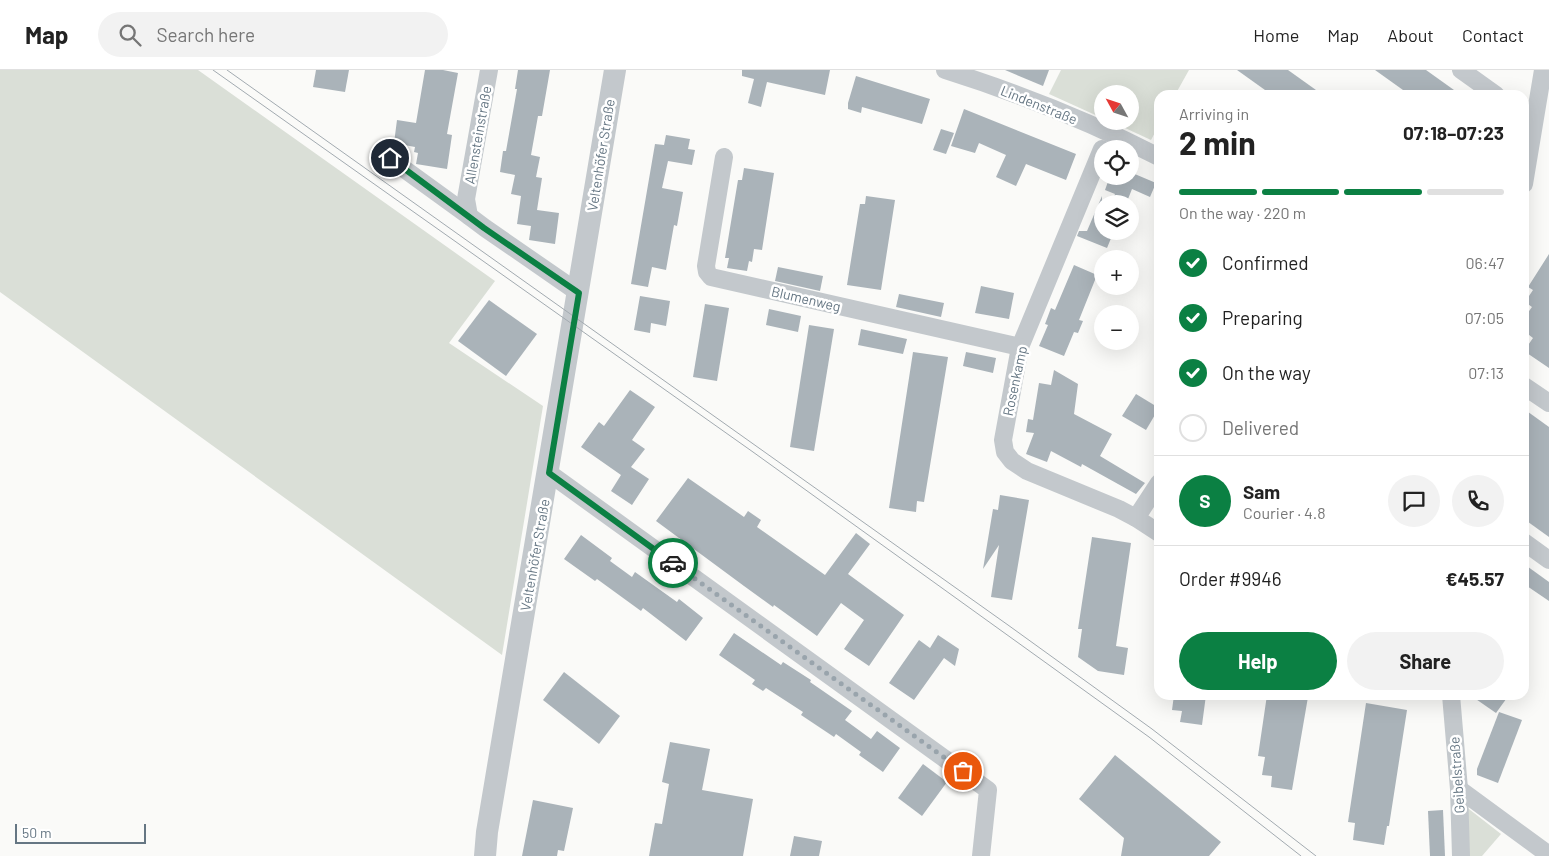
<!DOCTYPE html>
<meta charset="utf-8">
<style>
body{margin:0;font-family:Barlow,sans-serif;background:#f2f2f2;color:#222;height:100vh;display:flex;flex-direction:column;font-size:19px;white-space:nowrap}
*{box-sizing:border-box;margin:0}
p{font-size:16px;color:#767676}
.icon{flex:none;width:28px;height:28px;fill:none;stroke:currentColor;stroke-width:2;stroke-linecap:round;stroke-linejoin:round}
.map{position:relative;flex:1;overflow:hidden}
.panel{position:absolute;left:1154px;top:20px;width:375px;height:610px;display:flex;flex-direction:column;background:#fff;border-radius:15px;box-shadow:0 5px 20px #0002}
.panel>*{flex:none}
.needle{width:32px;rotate:310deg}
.controls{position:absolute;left:1094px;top:15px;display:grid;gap:10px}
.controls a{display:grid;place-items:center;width:45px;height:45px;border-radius:50%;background:#fff;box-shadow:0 5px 20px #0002;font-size:25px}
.scale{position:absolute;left:15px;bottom:12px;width:131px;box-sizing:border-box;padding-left:5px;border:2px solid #657683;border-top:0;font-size:14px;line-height:18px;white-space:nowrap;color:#657683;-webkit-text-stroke:4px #fff;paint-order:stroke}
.pin{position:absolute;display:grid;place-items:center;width:42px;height:42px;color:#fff;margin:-21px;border:2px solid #fff;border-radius:50%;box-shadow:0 1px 5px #0007}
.courier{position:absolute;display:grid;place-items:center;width:50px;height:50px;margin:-25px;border:4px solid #0b8043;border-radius:50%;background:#fff;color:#222;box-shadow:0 1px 6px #0007}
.overview em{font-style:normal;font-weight:700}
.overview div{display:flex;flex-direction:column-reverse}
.overview{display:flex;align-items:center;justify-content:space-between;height:85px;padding:0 25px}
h1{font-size:32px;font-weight:700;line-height:38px}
.bar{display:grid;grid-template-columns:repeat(4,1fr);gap:8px 5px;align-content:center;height:60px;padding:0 25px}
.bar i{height:6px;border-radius:4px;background:#e0e0e0}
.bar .selected{background:#0b8043}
.bar p{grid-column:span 4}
.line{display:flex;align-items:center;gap:12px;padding:0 25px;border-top:1px solid #e0e0e0}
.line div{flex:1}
.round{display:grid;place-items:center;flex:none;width:52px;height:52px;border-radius:26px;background:#f2f2f2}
ol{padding:0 25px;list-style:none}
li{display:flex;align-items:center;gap:15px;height:55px}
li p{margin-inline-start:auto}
li .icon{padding:5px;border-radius:50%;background:#0b8043;color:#fff;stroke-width:4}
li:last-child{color:#767676}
li i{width:28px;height:28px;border:2px solid #e0e0e0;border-radius:50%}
.button{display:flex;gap:10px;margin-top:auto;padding:10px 25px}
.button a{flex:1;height:58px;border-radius:30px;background:#0b8043;color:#fff;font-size:20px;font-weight:700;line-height:58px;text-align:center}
.button a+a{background:#f2f2f2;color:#222}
header{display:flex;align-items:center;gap:30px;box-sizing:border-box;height:70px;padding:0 25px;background:#fff;border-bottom:1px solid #e0e0e0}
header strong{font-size:24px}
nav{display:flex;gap:28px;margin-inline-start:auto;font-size:18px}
.search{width:350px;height:45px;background:#f2f2f2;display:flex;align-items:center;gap:12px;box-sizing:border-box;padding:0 18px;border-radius:28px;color:#767676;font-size:19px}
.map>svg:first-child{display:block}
</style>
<header>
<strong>Map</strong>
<div class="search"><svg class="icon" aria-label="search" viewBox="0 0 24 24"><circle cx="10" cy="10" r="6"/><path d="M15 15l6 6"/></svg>Search here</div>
<nav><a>Home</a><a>Map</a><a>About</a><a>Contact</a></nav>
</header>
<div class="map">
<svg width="1549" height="786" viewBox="0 0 1549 786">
<rect width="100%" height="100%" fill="#fafaf8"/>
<g fill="#dadfd7">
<polygon points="0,0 198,0 495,211 449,273 543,336 502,585 0,222"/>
<polygon points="1061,0 1189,0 1175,25 1159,25 1159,55 1151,70 1110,51 1130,51 1130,24 1102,24 1102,48 1049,24"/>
<polygon points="1465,736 1501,764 1482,786 1468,786"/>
</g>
<g fill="#aab3b9">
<polygon points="316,0 349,0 345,22 313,17"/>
<polygon points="425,0 443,0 458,3 447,64 452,65 447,99 416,94 418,83 414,82 415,77 394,73 397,50 416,53"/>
<polygon points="518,0 550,0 542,46 538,46 531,85 540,87 536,107 542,108 537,140 559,143 555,174 529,170 531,156 517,154 521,126 511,124 515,105 500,102 503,81 506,81 517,19 515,19"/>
<polygon points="742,0 830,0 825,25 767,12 761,37 748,33 754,9 742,6"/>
<polygon points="1005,0 1049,0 1043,16"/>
<polygon points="1237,0 1288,0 1323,25 1272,25"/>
<polygon points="1375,0 1426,0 1461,25 1410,25"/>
<polygon points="856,6 930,29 922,54 862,37 861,43 848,39 848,33"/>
<polygon points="964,39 1076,84 1066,110 1026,94 1016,116 996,107 1006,85 979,73 975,83 951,76"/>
<polygon points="941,59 954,63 946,84 933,80"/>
<polygon points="666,65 690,69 688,79 695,80 692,95 668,91 662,118 683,122 677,156 674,155 666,200 652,197 648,217 631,214 655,74 664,75"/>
<polygon points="744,98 774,103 762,180 754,179 752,192 749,191 747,201 727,198 729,188 725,188 738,110 742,110"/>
<polygon points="1130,102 1156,113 1150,127 1132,119 1126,134 1111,134 1115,124 1105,120 1110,106 1130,106"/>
<polygon points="866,126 895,130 881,220 847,215 860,134 865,134"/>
<polygon points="1102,126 1102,161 1114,161 1107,178 1077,166 1079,161 1087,161"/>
<polygon points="1549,184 1549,298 1524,281 1533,268 1524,261 1524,248 1532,237 1525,232 1533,220 1528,217"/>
<polygon points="1074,195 1097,205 1079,250 1083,251 1078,263 1074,262 1064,286 1039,276 1048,255 1045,254 1051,238 1055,240"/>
<polygon points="778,197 823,206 820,221 775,211"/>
<polygon points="981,216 1014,223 1009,249 975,243"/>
<polygon points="899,224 944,233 941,247 896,237"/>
<polygon points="640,226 670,231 666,256 651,253 650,263 634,260"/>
<polygon points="489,230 537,264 506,306 458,271"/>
<polygon points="705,234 729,238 717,311 693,307"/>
<polygon points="769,239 801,246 798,262 766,255"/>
<polygon points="809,255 834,259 814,381 790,377"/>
<polygon points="861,259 907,269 903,284 858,275"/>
<polygon points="913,282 948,287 924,432 917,431 916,442 889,438"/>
<polygon points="966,282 996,288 993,303 963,296"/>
<polygon points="1054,300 1078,314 1074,344 1112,364 1100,386 1145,413 1136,424 1082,394 1081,397 1051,381 1047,392 1026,384 1034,363 1026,362 1028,349 1033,350 1039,313 1051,315"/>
<polygon points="630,320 655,337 632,370 645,379 631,397 649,409 632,435 611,421 621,405 581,377 599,352 604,356"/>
<polygon points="1136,324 1159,338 1146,360 1122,346"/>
<polygon points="1524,339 1549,357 1549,467 1524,449"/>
<polygon points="688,408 744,447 748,441 761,450 757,457 825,505 856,463 870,474 848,504 904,545 869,596 844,579 864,550 841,533 817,566 774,535 773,537 744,516 656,451"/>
<polygon points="1000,425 1029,430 1012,530 991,527 999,475 983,499 993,439 998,440"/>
<polygon points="581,465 612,488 610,491 632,507 635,502 677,532 679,529 703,548 686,571 643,538 641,541 597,509 595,511 564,489"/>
<polygon points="1092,467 1131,473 1116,576 1128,578 1124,605 1098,601 1078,587 1082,559 1078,559"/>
<polygon points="1524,494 1549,512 1549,531 1524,514"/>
<polygon points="734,563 781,595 783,592 811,610 810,612 852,641 845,650 871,669 877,661 900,678 883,702 859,685 861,682 836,664 834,667 801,645 803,642 766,618 763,621 752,614 755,610 719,585"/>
<polygon points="938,565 959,579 955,596 944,588 914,630 889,613 919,570 930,578"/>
<polygon points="564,602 620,646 599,674 543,630"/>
<polygon points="1174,625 1206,625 1202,655 1180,652 1182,641 1172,640"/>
<polygon points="1267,625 1306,625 1305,627 1308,627 1292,720 1271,717 1272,706 1262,705 1265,687 1258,686"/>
<polygon points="1470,625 1509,625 1496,643"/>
<polygon points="1366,633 1407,640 1389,756 1387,756 1384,775 1353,770 1355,753 1348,752"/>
<polygon points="1499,642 1522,650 1498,713 1477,705 1477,699"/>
<polygon points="670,672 710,679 702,720 753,729 743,786 649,786 655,753 662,754 669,714 662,712"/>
<polygon points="1115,685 1221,772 1209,786 1121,786 1124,768 1079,729"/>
<polygon points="923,694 947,712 922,746 898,728"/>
<polygon points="533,730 573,738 564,781 558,780 557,786 522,786"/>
<polygon points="1443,740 1445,786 1430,786 1428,741"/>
<polygon points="794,766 822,771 819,786 790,786"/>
</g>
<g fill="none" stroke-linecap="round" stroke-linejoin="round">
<g stroke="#c3c8cc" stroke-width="18">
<polyline points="489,0 466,129 469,146 485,158 579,223"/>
<path d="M 945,0 C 1018,23 1091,52 1159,87"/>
<polyline points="1461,0 1496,25"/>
<polyline points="1102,79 1020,277 1003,370 1005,382 1012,391 1027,401 1119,439 1136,448 1159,463"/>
<polyline points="724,87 706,196 707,202 711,207 1020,277"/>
<polyline points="389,88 469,146"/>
<polyline points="1524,114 1543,0"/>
<polyline points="1524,316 1549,333"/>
<polyline points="549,403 988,720 981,786"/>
<polyline points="1136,448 1159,413"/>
<polyline points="1524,472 1549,490"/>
<polyline points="1451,625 1459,719 1461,786"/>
<polyline points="1459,719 1549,785"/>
</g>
<polyline stroke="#c3c8cc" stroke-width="22" points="485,786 487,762 615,0"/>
<g stroke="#a2aab0" stroke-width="1">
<polyline points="213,0 753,382 1149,667 1301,786"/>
<polyline points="227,0 1008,555 1152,659 1316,786"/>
</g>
</g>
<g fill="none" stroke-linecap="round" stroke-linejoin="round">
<polyline stroke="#99a4ac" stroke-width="5" stroke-dasharray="0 9" points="673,493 963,701"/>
<polyline stroke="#0b8043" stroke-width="6" points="390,88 484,158 579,223 549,403 673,493"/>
</g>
<g text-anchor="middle" stroke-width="5" stroke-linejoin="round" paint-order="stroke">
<g font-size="14" fill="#657683" stroke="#fff">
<text transform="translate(1039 35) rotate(22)" y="5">Lindenstraße</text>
<text transform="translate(478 65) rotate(-80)" y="5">Allensteinstraße</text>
<text transform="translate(601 85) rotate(-81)" y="5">Veltenhöfer Straße</text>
<text transform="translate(806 229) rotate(13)" y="5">Blumenweg</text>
<text transform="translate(1015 311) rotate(-78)" y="5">Rosenkamp</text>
<text transform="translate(535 485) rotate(-80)" y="5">Veltenhöfer Straße</text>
<text transform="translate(1457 705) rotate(-94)" y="5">Geibelstraße</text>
</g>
</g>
</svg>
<div class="controls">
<a><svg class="needle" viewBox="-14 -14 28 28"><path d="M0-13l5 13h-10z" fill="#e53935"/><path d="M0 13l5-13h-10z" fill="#767676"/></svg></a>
<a><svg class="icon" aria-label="locate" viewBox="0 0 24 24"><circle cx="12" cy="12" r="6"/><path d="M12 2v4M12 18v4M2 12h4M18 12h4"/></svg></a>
<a><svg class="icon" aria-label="layers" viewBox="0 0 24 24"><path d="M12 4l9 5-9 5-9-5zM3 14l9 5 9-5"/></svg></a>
<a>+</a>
<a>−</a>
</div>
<div class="scale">50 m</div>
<div class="pin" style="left:963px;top:701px;background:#ea580c"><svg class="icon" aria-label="bag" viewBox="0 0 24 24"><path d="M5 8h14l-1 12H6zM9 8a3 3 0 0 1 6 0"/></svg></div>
<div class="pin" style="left:390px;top:88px;background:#1f2937"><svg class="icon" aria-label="home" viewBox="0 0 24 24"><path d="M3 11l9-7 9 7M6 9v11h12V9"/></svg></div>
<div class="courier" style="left:673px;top:493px"><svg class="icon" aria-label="car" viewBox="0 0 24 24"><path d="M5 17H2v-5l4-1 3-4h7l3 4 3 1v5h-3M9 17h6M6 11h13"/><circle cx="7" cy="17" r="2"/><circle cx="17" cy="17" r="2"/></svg></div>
<section class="panel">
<div class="overview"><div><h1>2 min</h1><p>Arriving in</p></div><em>07:18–07:23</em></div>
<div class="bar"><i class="selected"></i><i class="selected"></i><i class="selected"></i><i></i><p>On the way · 220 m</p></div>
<ol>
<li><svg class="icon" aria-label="check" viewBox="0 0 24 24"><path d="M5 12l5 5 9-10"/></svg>Confirmed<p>06:47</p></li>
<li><svg class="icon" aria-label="check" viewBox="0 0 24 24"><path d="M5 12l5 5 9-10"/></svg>Preparing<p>07:05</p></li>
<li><svg class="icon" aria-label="check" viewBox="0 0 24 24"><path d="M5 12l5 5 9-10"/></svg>On the way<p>07:13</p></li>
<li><i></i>Delivered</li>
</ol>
<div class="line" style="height:90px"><b class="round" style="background:#0b8043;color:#fff">S</b><div><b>Sam</b><p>Courier · 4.8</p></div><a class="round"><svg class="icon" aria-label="chat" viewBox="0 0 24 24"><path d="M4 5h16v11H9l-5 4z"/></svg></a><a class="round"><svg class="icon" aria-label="phone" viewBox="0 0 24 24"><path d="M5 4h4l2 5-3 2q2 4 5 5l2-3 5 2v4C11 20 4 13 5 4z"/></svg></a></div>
<div class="line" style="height:65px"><div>Order #9946</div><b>€45.57</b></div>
<div class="button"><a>Help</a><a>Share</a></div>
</section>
</div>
